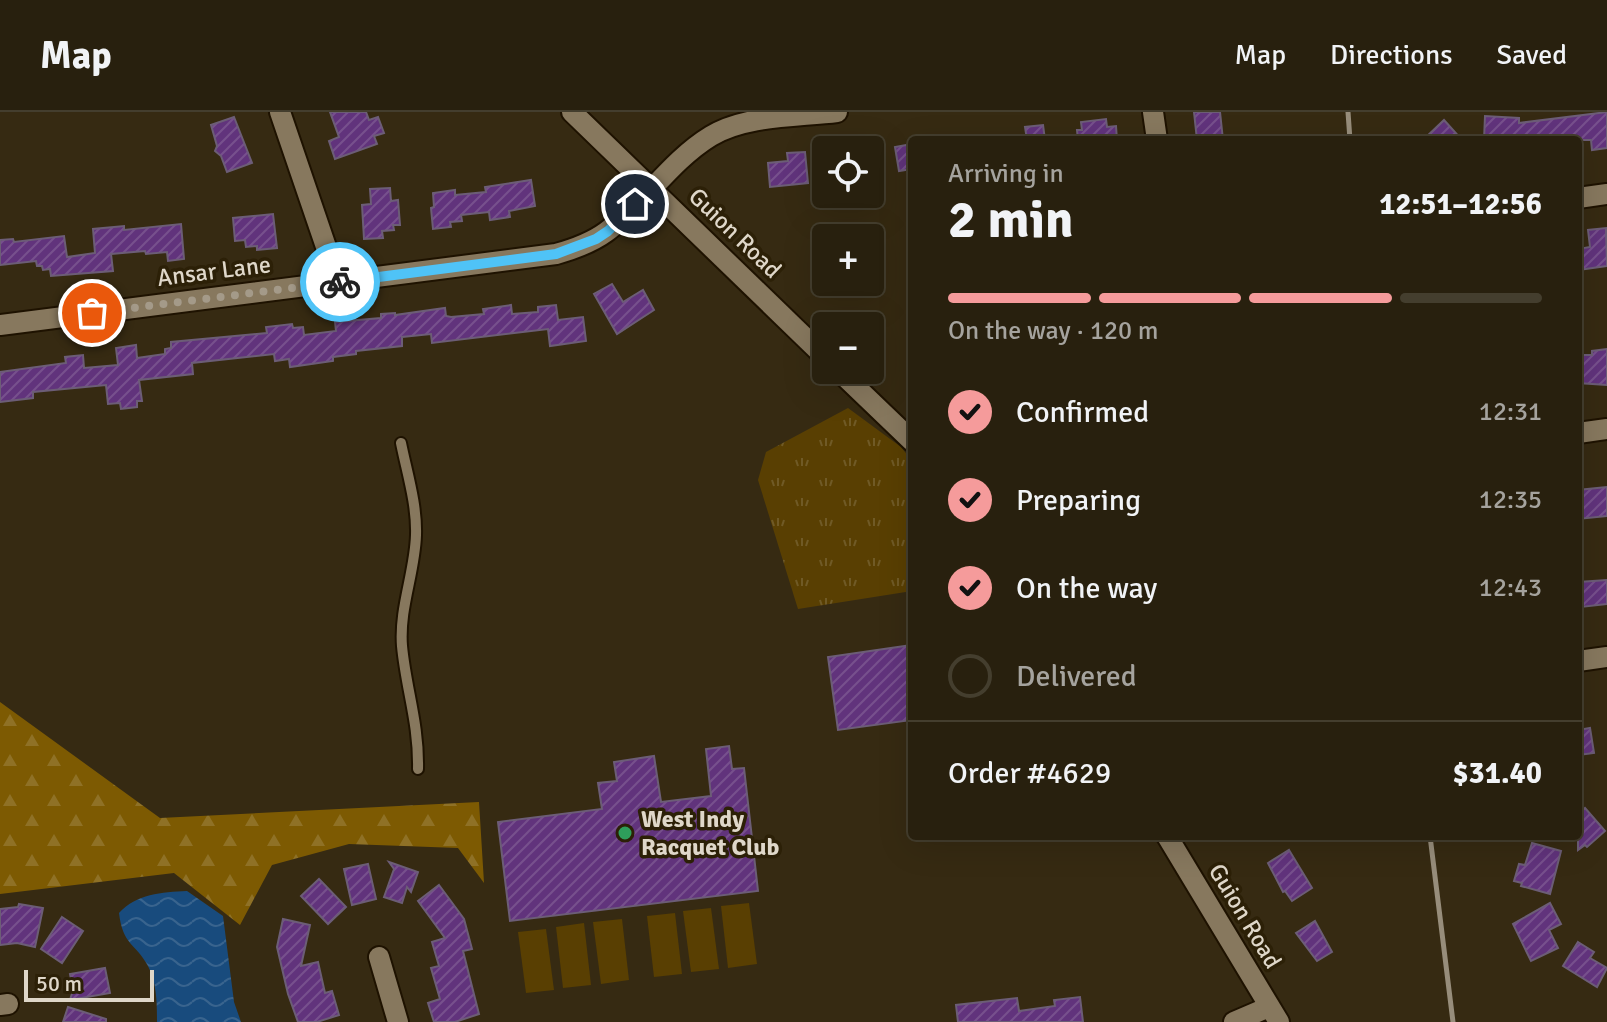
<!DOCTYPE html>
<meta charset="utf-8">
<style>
body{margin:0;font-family:Signika,sans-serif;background:#302817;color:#f1f3f6;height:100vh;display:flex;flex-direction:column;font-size:30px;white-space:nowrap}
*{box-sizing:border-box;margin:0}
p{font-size:26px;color:#a5a39e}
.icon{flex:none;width:44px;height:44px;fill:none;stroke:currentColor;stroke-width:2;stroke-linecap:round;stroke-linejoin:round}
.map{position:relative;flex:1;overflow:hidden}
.panel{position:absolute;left:908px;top:24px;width:674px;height:704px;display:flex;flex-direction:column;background:#28200e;border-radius:8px;box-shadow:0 8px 32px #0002,0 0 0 2px #443e2e}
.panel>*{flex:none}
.fabs{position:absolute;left:812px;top:24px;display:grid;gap:16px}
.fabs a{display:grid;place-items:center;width:72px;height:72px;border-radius:8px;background:#28200e;box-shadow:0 8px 32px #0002,0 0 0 2px #443e2e;font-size:40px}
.scale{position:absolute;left:24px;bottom:20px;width:130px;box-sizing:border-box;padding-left:8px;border:4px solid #dfd7c9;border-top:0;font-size:22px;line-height:28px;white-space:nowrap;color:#dfd7c9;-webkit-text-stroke:6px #2c2007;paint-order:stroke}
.pin{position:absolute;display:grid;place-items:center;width:68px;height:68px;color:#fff;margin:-34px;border:4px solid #fff;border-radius:50%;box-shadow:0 2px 8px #0007}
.courier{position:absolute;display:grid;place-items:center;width:80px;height:80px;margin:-40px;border:6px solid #4fc3f7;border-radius:50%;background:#fff;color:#222;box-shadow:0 2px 10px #0007}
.overview em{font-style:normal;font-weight:800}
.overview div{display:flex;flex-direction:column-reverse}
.overview{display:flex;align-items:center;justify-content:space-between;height:136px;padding:0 40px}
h1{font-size:52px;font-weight:800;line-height:60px}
.bar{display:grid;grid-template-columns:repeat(4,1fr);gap:12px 8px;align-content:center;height:96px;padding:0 40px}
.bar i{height:10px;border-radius:6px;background:#443e2e}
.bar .current{background:#f59b9b}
.bar p{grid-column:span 4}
.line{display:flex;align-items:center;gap:20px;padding:0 40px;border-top:2px solid #443e2e}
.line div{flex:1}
ol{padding:0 40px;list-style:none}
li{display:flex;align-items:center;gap:24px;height:88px}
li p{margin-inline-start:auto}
li .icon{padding:8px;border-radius:50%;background:#f59b9b;color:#111;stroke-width:4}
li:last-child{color:#a5a39e}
li i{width:44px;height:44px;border:4px solid #443e2e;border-radius:50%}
header{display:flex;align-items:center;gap:48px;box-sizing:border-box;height:112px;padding:0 40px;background:#28200e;border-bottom:2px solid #443e2e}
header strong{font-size:38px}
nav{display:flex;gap:44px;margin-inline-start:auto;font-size:28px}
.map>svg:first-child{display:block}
</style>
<header>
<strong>Map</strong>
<nav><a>Map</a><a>Directions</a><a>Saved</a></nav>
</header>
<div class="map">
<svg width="1607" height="910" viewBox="0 0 1607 910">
<defs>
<pattern id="grass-tufts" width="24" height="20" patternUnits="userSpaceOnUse" patternTransform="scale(2)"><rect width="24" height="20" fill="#593f02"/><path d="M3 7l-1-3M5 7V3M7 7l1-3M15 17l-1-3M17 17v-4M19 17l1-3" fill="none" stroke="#705a26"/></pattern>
<pattern id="forest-firs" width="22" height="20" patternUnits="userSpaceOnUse" patternTransform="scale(2)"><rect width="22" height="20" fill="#7d5a02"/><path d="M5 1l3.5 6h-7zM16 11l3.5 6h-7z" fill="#8f7126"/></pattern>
<pattern id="water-waves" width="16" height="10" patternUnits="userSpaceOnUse" patternTransform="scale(2)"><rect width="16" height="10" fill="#184b7d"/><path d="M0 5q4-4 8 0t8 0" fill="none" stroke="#39648e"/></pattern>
<pattern id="building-hatch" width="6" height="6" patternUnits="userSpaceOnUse" patternTransform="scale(2)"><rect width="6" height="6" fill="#61337c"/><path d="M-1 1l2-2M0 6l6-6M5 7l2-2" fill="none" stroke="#77508d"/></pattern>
</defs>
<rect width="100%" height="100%" fill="#362a12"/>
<polygon fill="url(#grass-tufts)" points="848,296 901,335 912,349 912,479 798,497 758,368 766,340"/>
<polygon fill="url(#forest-firs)" points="0,590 160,706 479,690 484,771 458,736 349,732 272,753 240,813 174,761 0,782"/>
<g fill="#593f02">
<polygon points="749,791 757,852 728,856 721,794"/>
<polygon points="711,796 719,857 691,860 683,799"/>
<polygon points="675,801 682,862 654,865 647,804"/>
<polygon points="622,807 629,868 601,872 593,810"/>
<polygon points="584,811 591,873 563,876 556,815"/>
<polygon points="546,817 554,878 526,881 518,820"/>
</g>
<path fill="url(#water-waves)" d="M 187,779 L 223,804 L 234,890 L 241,910 L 157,910 C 157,892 157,871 148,854 C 135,830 123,834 119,801 C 136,782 162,780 187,779 Z"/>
<g fill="url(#building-hatch)" stroke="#6c5d76" stroke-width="2">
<polygon points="330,0 366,0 369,8 378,5 384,21 374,24 377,32 335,47 329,29 339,25"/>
<polygon points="1194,0 1220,0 1223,28 1197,28"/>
<polygon points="1607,0 1607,36 1592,38 1591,28 1484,28 1485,4 1519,6 1519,11"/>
<polygon points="234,5 252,51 227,60 221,44 215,39 217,34 211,13"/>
<polygon points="1106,7 1107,15 1116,14 1117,28 1078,28 1077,18 1082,18 1081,10"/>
<polygon points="1444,8 1462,28 1423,28"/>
<polygon points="1043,13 1045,28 1027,28 1025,15"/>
<polygon points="912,32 912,57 899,59 895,35"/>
<polygon points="805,40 808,71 770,75 768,51 788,49 787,41"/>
<polygon points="531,68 535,94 509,99 510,105 490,108 489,100 461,103 462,109 450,110 451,115 433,117 431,96 434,95 433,81 455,78 455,83 486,80 485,75"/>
<polygon points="390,76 391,89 398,88 400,113 393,113 394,118 382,119 383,126 364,127 362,93 371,92 370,77"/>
<polygon points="273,102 277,136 257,138 257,134 246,135 245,128 235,129 233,106"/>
<polygon points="181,112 184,147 168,149 167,140 146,142 145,139 111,142 113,159 51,164 50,157 43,158 42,154 37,154 36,149 0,153 0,128 13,127 14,130 64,124 67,145 95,141 93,117 124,114 124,118"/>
<polygon points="1606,116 1607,154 1578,158 1578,137 1590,135 1588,118"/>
<polygon points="612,172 623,190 643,178 654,198 617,222 594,182"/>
<polygon points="511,193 512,202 538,200 538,195 556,193 558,208 583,205 586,229 550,234 548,217 432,231 431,222 402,225 402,234 356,239 356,242 333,245 333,249 290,255 289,247 275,249 274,242 192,251 193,262 139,268 142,289 137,289 137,295 121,297 120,291 108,292 106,273 33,280 33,286 0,290 0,260 66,251 65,245 83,243 84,256 118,253 116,236 136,233 137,246 165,242 165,237 171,236 171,230 267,221 266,215 292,212 293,216 303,215 304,223 336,219 335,210 381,206 381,202 395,201 395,203 445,196 446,204 451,205 484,202 483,197"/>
<polygon points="1607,237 1607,273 1578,271 1578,243 1592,243 1592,239"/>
<polygon points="1607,375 1607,404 1578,407 1578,378"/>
<polygon points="1607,468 1607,492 1581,495 1579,470"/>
<polygon points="912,533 912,608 838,618 828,545"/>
<polygon points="1590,616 1594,641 1578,643 1578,618"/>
<polygon points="729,634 732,657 744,656 758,779 510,809 498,710 602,697 598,671 617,669 614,650 654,644 661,690 711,684 706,637"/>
<polygon points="1585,696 1605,719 1587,735 1585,733 1578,738 1578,703"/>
<polygon points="1532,731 1561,739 1550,782 1521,774 1522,771 1514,769 1519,752 1525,753"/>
<polygon points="1289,738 1312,776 1292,789 1285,779 1283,780 1268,751"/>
<polygon points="389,750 418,760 411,780 407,775 402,791 384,785 394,757"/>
<polygon points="368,752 376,787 352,793 344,757"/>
<polygon points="319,767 346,795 328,812 301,784"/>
<polygon points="439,773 464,807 472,837 463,839 479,902 455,910 434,910 428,891 440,887 431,856 439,854 432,830 445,826 418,789"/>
<polygon points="1550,791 1561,812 1549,818 1558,836 1531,849 1513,812"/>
<polygon points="19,792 43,796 35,835 17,831 0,833 0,797 18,795"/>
<polygon points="62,805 83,819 62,851 41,837"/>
<polygon points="283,807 310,813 301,854 318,850 325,881 332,879 339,903 317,910 298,910 288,882 277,835"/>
<polygon points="1315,809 1332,840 1317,849 1296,821"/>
<polygon points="1578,830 1594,840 1590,846 1607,856 1597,875 1563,854"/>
<polygon points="105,856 110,881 70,888 73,878 70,862"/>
<polygon points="1080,885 1083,910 958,910 956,893 1017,886 1019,899 1055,894 1054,888"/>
<polygon points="68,895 106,907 106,910 63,910"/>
</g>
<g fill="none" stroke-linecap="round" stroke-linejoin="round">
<g stroke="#1e1200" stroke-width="14">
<path id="lane" d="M 401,331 C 407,361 417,392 416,423 C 415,460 399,496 402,534 C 406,577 419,611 418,657"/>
</g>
<g stroke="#1e1200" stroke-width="24">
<g id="street">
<polyline points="280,0 338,170"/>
<polyline points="1153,0 1157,28"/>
<polyline points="1578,86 1607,82"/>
<path d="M 0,213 L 556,142 C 574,137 591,131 606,120 C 644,92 670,49 711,24 C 746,3 797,5 837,0"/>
<polyline points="1578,321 1607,317"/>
<polyline points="1578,549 1607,545"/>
<polyline points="379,845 398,910"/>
<polyline points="0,893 8,892"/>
<polyline points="1234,910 1269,895"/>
</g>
</g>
<g stroke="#1e1200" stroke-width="24">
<g id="secondary">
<polyline points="572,0 826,246"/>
<polyline points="838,258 912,329"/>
<polyline points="1167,724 1279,910"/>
</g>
</g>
<use href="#lane" stroke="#87785e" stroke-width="10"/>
<use href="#street" stroke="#87785e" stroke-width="20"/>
<use href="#secondary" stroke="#87785e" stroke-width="20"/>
<g stroke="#978d7b" stroke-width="5">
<polyline points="1348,0 1350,28"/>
<polyline points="1430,724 1453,910"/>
</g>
</g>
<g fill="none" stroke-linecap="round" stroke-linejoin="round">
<polyline stroke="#a49a89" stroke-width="8" stroke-dasharray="0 14.4" points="92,201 340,170"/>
<polyline stroke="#4fc3f7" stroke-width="10" points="340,170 556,142 596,127 608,119 635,92"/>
</g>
<circle fill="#2e9e5b" stroke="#2c2007" stroke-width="3" cx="625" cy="721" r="8"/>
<g text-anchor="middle" stroke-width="7" stroke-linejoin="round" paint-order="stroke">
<g font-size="24" fill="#dfd7c9" stroke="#2c2007">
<text transform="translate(735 121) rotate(44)" y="8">Guion Road</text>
<text transform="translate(214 159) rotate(-7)" y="8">Ansar Lane</text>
<text transform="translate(1245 804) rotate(59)" y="8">Guion Road</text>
</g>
<g font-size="24" font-weight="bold" fill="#dfd7c9" stroke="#2c2007" text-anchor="start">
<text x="641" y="715">West Indy<tspan x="641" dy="28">Racquet Club</tspan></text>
</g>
</g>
</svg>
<div class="fabs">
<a><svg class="icon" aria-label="locate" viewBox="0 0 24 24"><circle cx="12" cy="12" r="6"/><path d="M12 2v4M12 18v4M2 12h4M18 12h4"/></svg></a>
<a>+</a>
<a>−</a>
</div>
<div class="scale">50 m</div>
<div class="pin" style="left:92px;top:201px;background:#ea580c"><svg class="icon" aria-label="bag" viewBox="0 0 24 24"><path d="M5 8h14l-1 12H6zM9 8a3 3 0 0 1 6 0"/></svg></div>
<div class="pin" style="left:635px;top:92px;background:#1f2937"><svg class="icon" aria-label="home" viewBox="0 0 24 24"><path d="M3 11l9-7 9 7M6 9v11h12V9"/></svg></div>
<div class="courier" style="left:340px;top:170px"><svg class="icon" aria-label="bike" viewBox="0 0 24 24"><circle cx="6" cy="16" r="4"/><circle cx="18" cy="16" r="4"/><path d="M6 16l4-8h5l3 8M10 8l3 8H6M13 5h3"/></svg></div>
<section class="panel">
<div class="overview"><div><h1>2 min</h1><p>Arriving in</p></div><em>12:51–12:56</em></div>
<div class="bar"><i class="current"></i><i class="current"></i><i class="current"></i><i></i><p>On the way · 120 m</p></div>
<ol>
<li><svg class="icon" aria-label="check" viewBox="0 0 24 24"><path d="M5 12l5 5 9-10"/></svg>Confirmed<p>12:31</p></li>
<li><svg class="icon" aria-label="check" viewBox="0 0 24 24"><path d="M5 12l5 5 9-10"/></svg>Preparing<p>12:35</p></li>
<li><svg class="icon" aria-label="check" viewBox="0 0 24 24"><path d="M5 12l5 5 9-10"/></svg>On the way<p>12:43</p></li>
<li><i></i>Delivered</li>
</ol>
<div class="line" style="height:104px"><div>Order #4629</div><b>$31.40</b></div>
</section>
</div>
